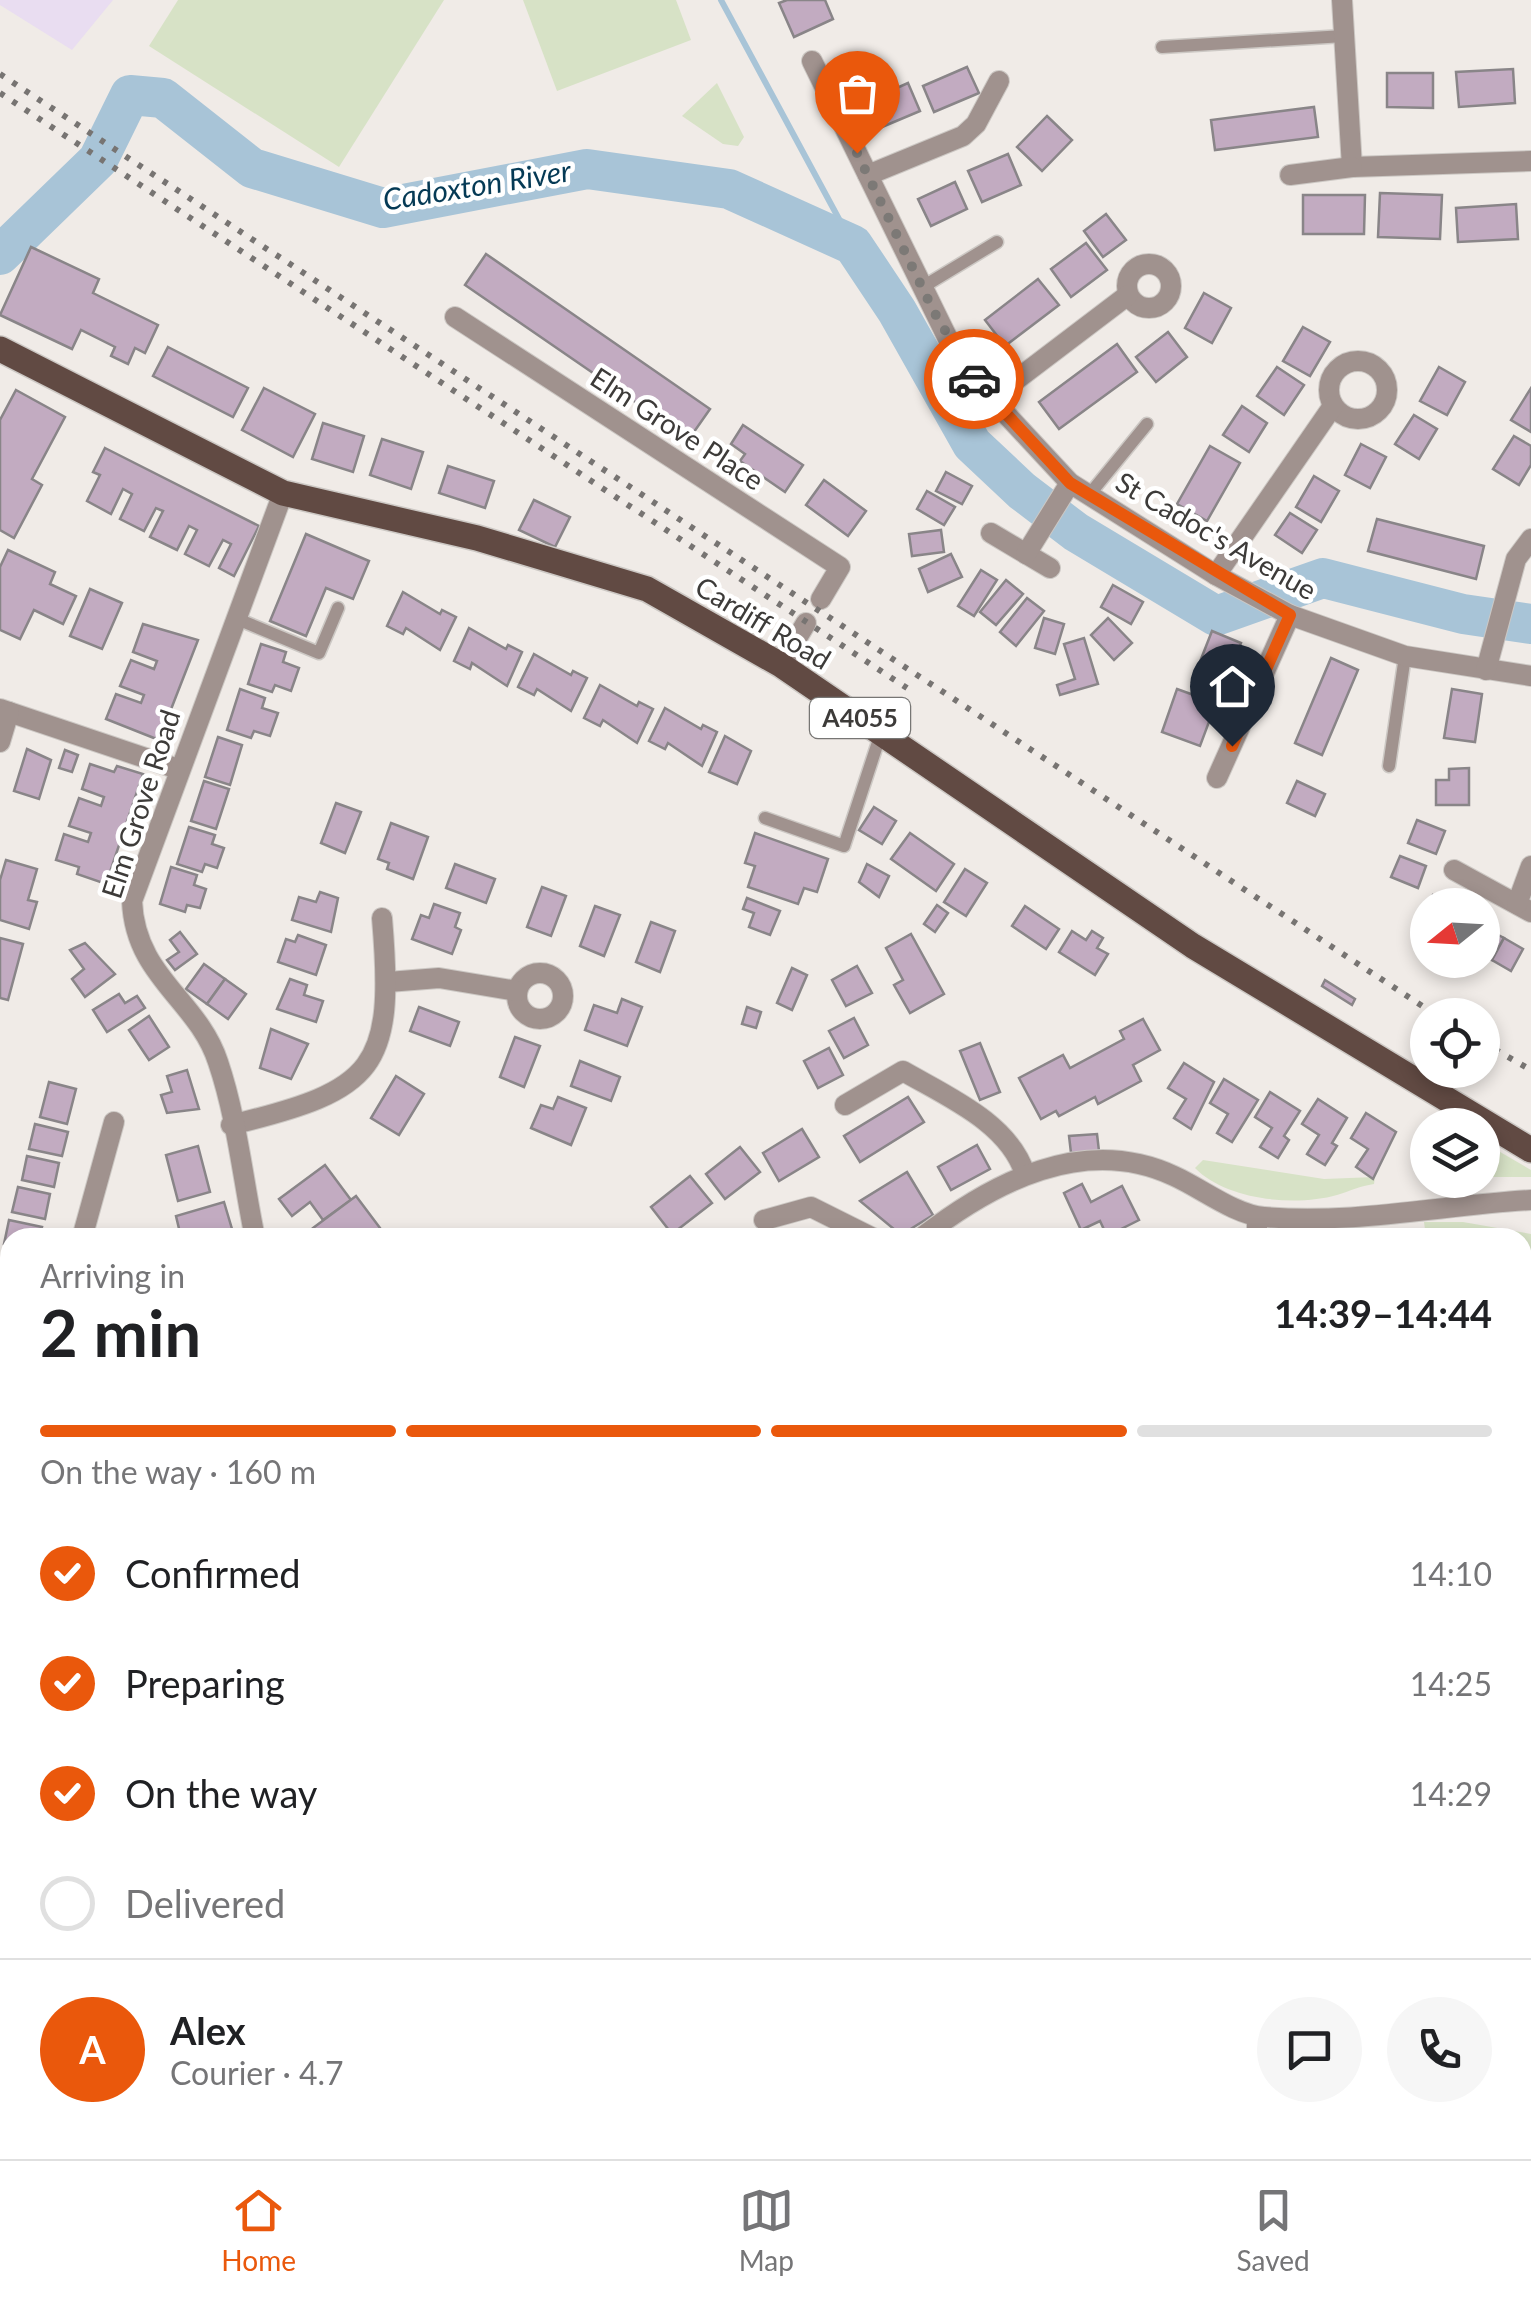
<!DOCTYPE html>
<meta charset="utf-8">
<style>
body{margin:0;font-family:Lato,sans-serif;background:#f6f6f6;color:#202124;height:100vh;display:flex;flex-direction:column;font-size:38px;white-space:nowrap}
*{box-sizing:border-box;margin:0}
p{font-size:32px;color:#757577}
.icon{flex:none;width:55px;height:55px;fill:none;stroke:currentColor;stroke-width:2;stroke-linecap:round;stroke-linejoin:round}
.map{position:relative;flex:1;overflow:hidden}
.details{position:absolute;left:0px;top:1228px;width:1532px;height:932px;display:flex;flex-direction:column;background:#fff;border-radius:30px 30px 0 0;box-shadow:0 5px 15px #0003}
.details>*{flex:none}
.needle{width:65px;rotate:252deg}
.buttons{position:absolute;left:1410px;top:888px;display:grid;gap:20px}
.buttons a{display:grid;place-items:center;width:90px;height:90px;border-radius:50%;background:#fff;box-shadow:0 5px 15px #0003;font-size:50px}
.pin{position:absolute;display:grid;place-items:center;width:85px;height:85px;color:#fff;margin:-102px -42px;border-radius:50% 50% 50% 0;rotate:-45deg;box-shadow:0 0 10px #0007}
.pin .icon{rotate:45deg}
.courier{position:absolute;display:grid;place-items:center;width:100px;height:100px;margin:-50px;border:8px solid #ea580c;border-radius:50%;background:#fff;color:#222;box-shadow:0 2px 12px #0007}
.overview em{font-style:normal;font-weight:700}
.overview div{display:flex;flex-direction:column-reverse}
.overview{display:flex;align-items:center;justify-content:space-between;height:170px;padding:0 40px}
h1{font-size:65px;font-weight:700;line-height:75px}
.bar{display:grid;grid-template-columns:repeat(4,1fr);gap:15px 10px;align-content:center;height:120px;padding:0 40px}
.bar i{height:12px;border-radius:8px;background:#e0e0e0}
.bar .current{background:#ea580c}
.bar p{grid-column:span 4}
.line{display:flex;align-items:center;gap:25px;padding:0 40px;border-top:2px solid #e0e0e0}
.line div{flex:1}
.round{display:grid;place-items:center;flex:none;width:105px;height:105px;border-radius:52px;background:#f6f6f6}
ol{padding:0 40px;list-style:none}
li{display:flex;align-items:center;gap:30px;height:110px}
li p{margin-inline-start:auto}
li .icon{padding:10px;border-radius:50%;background:#ea580c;color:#fff;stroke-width:4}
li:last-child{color:#757577}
li i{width:55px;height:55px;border:5px solid #e0e0e0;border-radius:50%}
.tab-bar{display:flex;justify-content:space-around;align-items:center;height:140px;border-top:2px solid #e0e0e0;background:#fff;font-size:28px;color:#757577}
.tab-bar a{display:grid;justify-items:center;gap:5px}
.tab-bar .current{color:#ea580c}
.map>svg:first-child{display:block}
</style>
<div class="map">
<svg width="1531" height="2159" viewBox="0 0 1531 2159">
<rect width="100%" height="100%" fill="#f0ebe7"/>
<polygon fill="#e9ddf1" points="0,0 113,0 72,50 0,5"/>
<g fill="#d7e2c6">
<polygon points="178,0 444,0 339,167 149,46"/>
<polygon points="523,0 676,0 691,40 557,91"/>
<polygon points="717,83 744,137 738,146 723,144 682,116"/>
<polygon points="1483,1142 1531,1170 1531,1177 1483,1177"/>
<path d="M 1203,1160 L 1324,1179 L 1375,1177 L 1374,1184 C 1360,1186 1350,1191 1337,1195 C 1295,1207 1226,1200 1195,1168 Z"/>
<polygon points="1424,1222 1463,1222 1531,1234 1531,1401 1523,1397 1522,1238 1426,1237"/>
<polygon points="1523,1421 1531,1425 1531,2159 1475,2159 1475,2150 1522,2150"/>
</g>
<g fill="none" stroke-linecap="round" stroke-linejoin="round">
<polyline stroke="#a8c4d7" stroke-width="6" points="721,0 853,245"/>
<polyline stroke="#a8c4d7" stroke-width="40" points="0,255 98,160 130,95 163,98 252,168 383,208 587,169 729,189 853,245 897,311 972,444 1022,491 1076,532 1216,616 1323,578 1463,614 1531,624"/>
</g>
<g fill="#c2abc1" stroke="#898588" stroke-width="2.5">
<polygon points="787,0 825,0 833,19 794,37 779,3"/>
<polygon points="967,67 979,93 934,112 923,86"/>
<polygon points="1513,69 1515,103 1459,107 1456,72"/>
<polygon points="1387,73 1433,73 1433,108 1387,107"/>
<polygon points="908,83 920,111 882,127 870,100"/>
<polygon points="1314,107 1318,137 1215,150 1211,120"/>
<polygon points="1047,116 1072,140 1042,171 1017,147"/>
<polygon points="1008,154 1021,185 982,202 968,171"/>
<polygon points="955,182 967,209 931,226 918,199"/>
<polygon points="1380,193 1442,195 1440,239 1378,237"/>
<polygon points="1303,195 1365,195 1364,234 1303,234"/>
<polygon points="1516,204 1518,239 1458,242 1456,208"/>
<polygon points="1106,214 1126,240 1103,257 1084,231"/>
<polygon points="1086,243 1107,270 1071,297 1051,269"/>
<polygon points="31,247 99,279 93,293 158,325 145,353 135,348 128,364 111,356 115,347 81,330 72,349 0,315"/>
<polygon points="486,254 710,409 689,439 465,285"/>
<polygon points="1038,279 1059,305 1005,346 985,320"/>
<polygon points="1204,293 1231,308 1212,343 1185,328"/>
<polygon points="1303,327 1330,342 1310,376 1283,361"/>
<polygon points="1168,332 1187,357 1156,382 1136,357"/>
<polygon points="1117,344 1137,372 1059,429 1039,402"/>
<polygon points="168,347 248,388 233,417 153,376"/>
<polygon points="1277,367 1304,385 1284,415 1257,396"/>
<polygon points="1439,367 1465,382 1447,415 1420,401"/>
<polygon points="264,388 315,414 293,457 242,430"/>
<polygon points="1531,388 1531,432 1511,420"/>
<polygon points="16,390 65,417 32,479 42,485 14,538 0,530 0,420"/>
<polygon points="1242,406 1267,423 1249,452 1223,435"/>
<polygon points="1414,415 1437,429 1419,459 1395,444"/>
<polygon points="323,423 364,436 353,472 312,459"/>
<polygon points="743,425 803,465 785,492 740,461 745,454 731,444"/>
<polygon points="1514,436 1531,446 1531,465 1519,485 1493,469"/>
<polygon points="382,439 423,452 411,489 370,475"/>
<polygon points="1361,444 1386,457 1370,488 1345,475"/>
<polygon points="1210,446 1240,463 1207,521 1177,504"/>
<polygon points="105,448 259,526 234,576 219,568 231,544 223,540 209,566 185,554 197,530 189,526 177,550 150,537 163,511 156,508 144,531 120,519 132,494 123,489 111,514 87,501 100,475 93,472"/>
<polygon points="448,466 494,481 485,508 439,493"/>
<polygon points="946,472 972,486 962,504 936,491"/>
<polygon points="1314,476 1339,491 1321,522 1296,507"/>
<polygon points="824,480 866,511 848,536 806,505"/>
<polygon points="927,491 955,507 944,525 917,509"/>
<polygon points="534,500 570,517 555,547 519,530"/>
<polygon points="1290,513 1317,530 1302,553 1275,535"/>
<polygon points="1377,519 1484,546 1476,579 1368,551"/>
<polygon points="941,530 944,552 912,556 909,534"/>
<polygon points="306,534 369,561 353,599 326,588 306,636 270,621"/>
<polygon points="8,550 55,572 50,584 76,596 63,624 34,610 20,639 0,630 0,567"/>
<polygon points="951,554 962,577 928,592 919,569"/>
<polygon points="981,570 997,580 974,616 958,606"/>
<polygon points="1006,580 1023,594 996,625 980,612"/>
<polygon points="1113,585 1143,602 1131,624 1101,607"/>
<polygon points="90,589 122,603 102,649 70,636"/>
<polygon points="403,592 440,614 442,610 456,617 440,650 406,628 403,634 387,626"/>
<polygon points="1027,598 1044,611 1016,646 1000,632"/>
<polygon points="1044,618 1064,624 1055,654 1035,648"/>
<polygon points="1108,618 1132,643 1114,660 1091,635"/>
<polygon points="143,624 198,640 159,740 106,719 116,694 141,703 144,695 120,686 131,660 154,669 157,661 133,652"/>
<polygon points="469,628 506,649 508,645 522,652 507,686 472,663 470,669 454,661"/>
<polygon points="1212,631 1241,643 1222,694 1192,682"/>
<polygon points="1084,638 1098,684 1060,695 1057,685 1075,679 1064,644"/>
<polygon points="261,644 286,652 283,662 299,668 291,691 275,685 272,692 248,684"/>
<polygon points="534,654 571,675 573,671 587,678 571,711 537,689 534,695 518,687"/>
<polygon points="1331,658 1358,670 1322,755 1295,743"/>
<polygon points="600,685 637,706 639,702 653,709 637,743 603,720 600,726 584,718"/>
<polygon points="240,689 265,698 262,708 278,713 270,736 254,731 251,738 227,730"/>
<polygon points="1177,689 1216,703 1200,746 1162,732"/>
<polygon points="1452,689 1482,694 1475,742 1444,738"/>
<polygon points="665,708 701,729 703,725 717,732 702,766 668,743 665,749 649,741"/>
<polygon points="725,736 751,751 737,784 709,772"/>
<polygon points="218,737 242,745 230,785 205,777"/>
<polygon points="27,749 51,760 39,799 14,791"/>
<polygon points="65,750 78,755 72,772 59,768"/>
<polygon points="90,764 114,772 117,766 143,774 106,884 77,874 79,867 56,860 64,834 88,842 91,833 69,826 79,798 101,806 104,797 82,789"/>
<polygon points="1469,768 1469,805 1436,805 1436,780 1449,780 1449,769"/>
<polygon points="204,781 229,789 216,829 191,821"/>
<polygon points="1297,781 1325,794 1315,816 1287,803"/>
<polygon points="336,803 361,812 345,853 321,843"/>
<polygon points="874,807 896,821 882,844 859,830"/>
<polygon points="1417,820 1445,831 1436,854 1408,843"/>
<polygon points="391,823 428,837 413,879 387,869 389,863 378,859"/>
<polygon points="189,827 215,835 212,844 224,848 217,868 205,864 202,872 177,864"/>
<polygon points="755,833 828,859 817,892 804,888 798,904 748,887 755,866 745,863"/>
<polygon points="910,833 954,864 936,891 891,859"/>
<polygon points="1400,856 1426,866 1418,888 1391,877"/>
<polygon points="6,860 37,869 28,900 37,902 29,929 0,920 0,880"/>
<polygon points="455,864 495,879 486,903 446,888"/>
<polygon points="867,864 889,876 879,897 859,882"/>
<polygon points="171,867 197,875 194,885 206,889 200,908 187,905 185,912 160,904"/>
<polygon points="965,869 987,883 966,916 944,902"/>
<polygon points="542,887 566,896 551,936 527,927"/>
<polygon points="320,892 338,898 331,932 292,920 299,897 316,902"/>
<polygon points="1433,895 1452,905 1428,905 1428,927 1418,922"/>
<polygon points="747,898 780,911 770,935 749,927 754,913 743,909"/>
<polygon points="434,904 460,913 455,927 461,930 452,954 412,939 421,915 429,918"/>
<polygon points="937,905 948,913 935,932 924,924"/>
<polygon points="595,906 620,915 604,956 580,946"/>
<polygon points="1025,906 1059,929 1046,949 1012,926"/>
<polygon points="651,922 675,931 660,972 636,962"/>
<polygon points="1483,927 1504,938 1492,960 1482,955"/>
<polygon points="1072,931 1086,940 1092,931 1103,938 1097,948 1108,954 1095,975 1059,952"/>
<polygon points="180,932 197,954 175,970 167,960 179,952 170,940"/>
<polygon points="911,934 944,994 910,1013 894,985 903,980 886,948"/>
<polygon points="298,935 326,945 316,975 278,962 286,939 295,942"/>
<polygon points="0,938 23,944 8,1000 0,998"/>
<polygon points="1504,938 1523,949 1511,971 1492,960"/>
<polygon points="85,943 115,974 85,997 72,979 84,969 70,950"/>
<polygon points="204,964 225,979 207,1004 186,989"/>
<polygon points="857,966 872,993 846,1006 832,980"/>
<polygon points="792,968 807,975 792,1010 777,1003"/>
<polygon points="225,979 246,994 228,1019 207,1004"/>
<polygon points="290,979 307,985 304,995 323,1001 316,1022 277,1009"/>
<polygon points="1325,980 1355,999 1352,1005 1322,986"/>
<polygon points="119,994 125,1003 137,996 145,1008 107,1032 93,1010"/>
<polygon points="622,999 642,1007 627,1046 585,1030 594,1005 617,1013"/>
<polygon points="419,1007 459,1022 450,1046 410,1031"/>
<polygon points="747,1007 761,1012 756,1028 742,1024"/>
<polygon points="149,1016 169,1047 149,1060 129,1030"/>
<polygon points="854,1018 868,1045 844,1058 829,1031"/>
<polygon points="1143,1019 1160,1050 1133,1065 1141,1081 1098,1104 1095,1097 1059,1116 1056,1111 1041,1119 1019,1078 1063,1055 1070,1068 1124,1039 1120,1031"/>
<polygon points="271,1029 308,1044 291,1079 260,1068"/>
<polygon points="515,1037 540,1046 524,1087 500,1077"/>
<polygon points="980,1043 1000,1092 980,1100 960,1051"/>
<polygon points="829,1048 843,1075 818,1088 804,1061"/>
<polygon points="580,1061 620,1077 611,1101 571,1086"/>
<polygon points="1184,1063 1214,1082 1191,1129 1174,1118 1186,1099 1168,1088"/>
<polygon points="187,1070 199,1109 167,1113 161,1095 172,1092 167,1076"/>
<polygon points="396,1076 424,1094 399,1135 371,1118"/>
<polygon points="1224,1079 1258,1100 1232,1142 1217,1133 1228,1114 1210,1103"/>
<polygon points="49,1082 76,1089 67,1124 40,1117"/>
<polygon points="1270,1092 1300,1111 1284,1136 1289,1140 1278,1158 1260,1147 1272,1128 1255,1117"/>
<polygon points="558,1097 586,1108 571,1145 531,1128 541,1105 553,1109"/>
<polygon points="908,1097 924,1122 860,1162 844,1136"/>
<polygon points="1318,1099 1347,1118 1332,1143 1337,1146 1325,1165 1307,1154 1319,1135 1302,1124"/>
<polygon points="1366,1113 1396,1132 1373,1179 1356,1167 1368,1149 1351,1138"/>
<polygon points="35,1124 68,1132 62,1156 29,1149"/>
<polygon points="802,1129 819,1157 779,1181 763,1153"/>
<polygon points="1097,1134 1099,1151 1071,1153 1069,1136"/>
<polygon points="977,1145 990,1169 951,1190 938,1167"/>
<polygon points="198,1146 210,1192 178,1201 166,1155"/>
<polygon points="740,1147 760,1172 725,1199 706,1174"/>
<polygon points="27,1156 59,1163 54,1187 22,1180"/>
<polygon points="325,1165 351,1200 323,1220 310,1202 292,1216 279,1199"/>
<polygon points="907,1172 933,1215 901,1235 860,1201"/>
<polygon points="690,1176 712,1203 672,1234 651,1207"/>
<polygon points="1082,1184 1091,1202 1122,1186 1139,1220 1107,1236 1100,1221 1081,1230 1064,1193"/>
<polygon points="18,1187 50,1194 45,1219 12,1212"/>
<polygon points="356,1196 380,1228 367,1238 355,1238 349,1230 338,1238 320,1238 313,1228"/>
<polygon points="224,1202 232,1229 181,1237 176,1216"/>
<polygon points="9,1220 42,1227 39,1238 10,1238 10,1245 4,1244"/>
<polygon points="3,1254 10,1255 10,1280 0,1279"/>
<polygon points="0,1289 10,1290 10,1315 0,1314"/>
<polygon points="0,1323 10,1323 10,1360 0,1361"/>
<polygon points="10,1457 10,1497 1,1510 0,1484 5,1477 0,1472"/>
<polygon points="10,1646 10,1693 0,1699 0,1671 2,1675 8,1672 0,1652"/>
<polygon points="10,1785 10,1826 6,1821 0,1825 0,1791"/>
<polygon points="70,2150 102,2150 105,2159 73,2159"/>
<polygon points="346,2150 390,2150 394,2159 332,2159 331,2155"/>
<polygon points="774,2150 820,2150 826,2159 796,2159 790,2151 780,2158"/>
<polygon points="1127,2150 1170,2150 1179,2156 1183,2150 1207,2150 1201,2159 1140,2159"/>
<polygon points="1340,2150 1409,2150 1402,2159 1332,2159"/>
</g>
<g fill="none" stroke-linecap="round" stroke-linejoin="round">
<g stroke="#ccc8c4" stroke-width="15">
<g id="service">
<polyline points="1162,47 1344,36"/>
<polyline points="921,288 997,242"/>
<polyline points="1089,495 1147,424"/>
<polyline points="235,618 319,653 338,608"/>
<polyline points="1389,766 1405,656"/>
<polyline points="765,818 844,846 881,733"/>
<polyline points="0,1976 10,1982"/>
</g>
</g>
<g stroke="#ccc8c4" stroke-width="22">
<g id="minor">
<polyline points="1342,0 1352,167 1531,161"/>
<polyline points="812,61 952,347 979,385 1070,483 1216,575 1290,615 1405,656 1531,676"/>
<polyline points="868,175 963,136 976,124 999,81"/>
<polyline points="1290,175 1352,167"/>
<circle cx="1149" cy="286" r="22"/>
<polyline points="455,317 840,567 821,599"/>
<circle cx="1358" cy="390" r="29"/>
<polyline points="991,399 1128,295"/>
<polyline points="991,533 1050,568"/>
<polyline points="1026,554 1070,483"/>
<polyline points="1216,575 1333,406"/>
<polyline points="781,665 806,623"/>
<polyline points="1486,670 1516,559 1531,539"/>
<polyline points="0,709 178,769"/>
<polyline points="0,742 9,712"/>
<polyline points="1217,778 1290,615"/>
<polyline points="1454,870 1531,912"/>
<polyline points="1517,904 1531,866"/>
<circle cx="540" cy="996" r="23"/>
<polyline points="388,982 439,978 517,991"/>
<path d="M 845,1105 L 903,1071 C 948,1097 1009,1123 1025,1174"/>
<path d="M 231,1125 C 376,1090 395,1069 382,918"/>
<polyline points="1257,1217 1257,1238"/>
<polyline points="764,1220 811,1207 873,1238"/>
<polyline points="82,1238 114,1122"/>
<path d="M 255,1238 C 243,1180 237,1118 218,1062 C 198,1000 135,977 132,901 L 283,493"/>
<path d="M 921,1238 C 993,1182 1084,1134 1174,1176 C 1201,1188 1235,1215 1264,1217 C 1352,1225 1443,1205 1531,1200"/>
<polyline points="1522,1412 1531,1416"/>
<polyline points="0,1560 10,1577"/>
<polyline points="0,2148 10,2145"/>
<polyline points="302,2150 305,2159"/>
<polyline points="1271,2150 1277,2159"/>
<polyline points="1464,2150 1465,2159"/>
</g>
</g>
<g stroke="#ccc8c4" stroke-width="22">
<g id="tertiary">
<polyline points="0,1396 10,1394"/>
<polyline points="984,2150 999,2159"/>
</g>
</g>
<g stroke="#ccc8c4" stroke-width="28">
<polyline id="primary" points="0,349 283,493 477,538 647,589 781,665 1193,946 1531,1150"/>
</g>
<use href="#service" stroke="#a0928e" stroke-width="12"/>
<use href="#minor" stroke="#a0928e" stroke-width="20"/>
<use href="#tertiary" stroke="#a0928e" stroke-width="20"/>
<use href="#primary" stroke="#614a43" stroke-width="25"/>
<g stroke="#777472" stroke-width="6" stroke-dasharray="5 10" stroke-linecap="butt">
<polyline points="0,74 1436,1015"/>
<polyline points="0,93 907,688"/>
<polyline points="1482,1042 1531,1070"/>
</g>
</g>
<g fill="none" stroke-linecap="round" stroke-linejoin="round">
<polyline stroke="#7c7976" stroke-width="10" stroke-dasharray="0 18" points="857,153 934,312 974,379"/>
<polyline stroke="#ea580c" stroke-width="12" points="974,379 1070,483 1290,615 1232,746"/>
</g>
<g text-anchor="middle" stroke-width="9" stroke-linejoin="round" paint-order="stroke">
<rect fill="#fff" stroke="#777674" stroke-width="2.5" x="810" y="698" width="100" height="40" rx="8"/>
<g font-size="25" font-weight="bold" fill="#3d3b39">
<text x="860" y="727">A4055</text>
</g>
<g font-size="28" fill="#3d3b39" stroke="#fff">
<text transform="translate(677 429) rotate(33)" y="10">Elm Grove Place</text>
<text transform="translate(1216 536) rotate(30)" y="10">St Cadoc's Avenue</text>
<text transform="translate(763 623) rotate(31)" y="10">Cardiff Road</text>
<text transform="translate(141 804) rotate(-72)" y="10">Elm Grove Road</text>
</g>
<g font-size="30" font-style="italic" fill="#053a55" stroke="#fff">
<text transform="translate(477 186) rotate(-9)" y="10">Cadoxton River</text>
</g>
</g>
</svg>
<div class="buttons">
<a><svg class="needle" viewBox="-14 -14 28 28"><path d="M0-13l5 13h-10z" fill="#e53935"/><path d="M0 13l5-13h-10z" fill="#757577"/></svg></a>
<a><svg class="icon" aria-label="locate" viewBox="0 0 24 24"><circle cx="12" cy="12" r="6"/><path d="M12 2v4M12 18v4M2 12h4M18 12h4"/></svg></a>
<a><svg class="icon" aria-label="layers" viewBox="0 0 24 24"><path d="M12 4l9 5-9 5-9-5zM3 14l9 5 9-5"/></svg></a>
</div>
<div class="pin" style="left:857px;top:153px;background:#ea580c"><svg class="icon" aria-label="bag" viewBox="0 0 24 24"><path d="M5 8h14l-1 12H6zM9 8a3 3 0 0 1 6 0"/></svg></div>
<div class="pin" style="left:1232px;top:746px;background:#1f2937"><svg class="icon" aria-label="home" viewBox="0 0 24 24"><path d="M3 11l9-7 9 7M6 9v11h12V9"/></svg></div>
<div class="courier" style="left:974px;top:379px"><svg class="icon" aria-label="car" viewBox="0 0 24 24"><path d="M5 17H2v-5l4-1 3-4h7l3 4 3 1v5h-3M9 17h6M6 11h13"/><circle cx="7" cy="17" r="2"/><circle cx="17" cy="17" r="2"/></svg></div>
<section class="details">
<div class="overview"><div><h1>2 min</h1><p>Arriving in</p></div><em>14:39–14:44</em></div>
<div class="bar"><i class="current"></i><i class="current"></i><i class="current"></i><i></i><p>On the way · 160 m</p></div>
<ol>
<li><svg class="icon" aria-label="check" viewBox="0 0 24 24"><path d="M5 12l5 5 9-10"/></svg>Confirmed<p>14:10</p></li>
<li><svg class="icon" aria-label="check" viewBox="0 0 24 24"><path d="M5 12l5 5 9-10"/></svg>Preparing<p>14:25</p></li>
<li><svg class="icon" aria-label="check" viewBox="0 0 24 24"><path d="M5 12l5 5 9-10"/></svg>On the way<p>14:29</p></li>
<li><i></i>Delivered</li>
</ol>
<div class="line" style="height:180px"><b class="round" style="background:#ea580c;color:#fff">A</b><div><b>Alex</b><p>Courier · 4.7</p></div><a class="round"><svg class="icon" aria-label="chat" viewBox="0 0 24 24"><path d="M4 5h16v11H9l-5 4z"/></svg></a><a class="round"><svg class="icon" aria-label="phone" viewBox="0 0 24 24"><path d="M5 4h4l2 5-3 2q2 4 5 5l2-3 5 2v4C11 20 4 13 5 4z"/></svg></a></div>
</section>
</div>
<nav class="tab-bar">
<a class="current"><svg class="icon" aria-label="home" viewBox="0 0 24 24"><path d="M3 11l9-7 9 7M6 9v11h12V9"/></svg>Home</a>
<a><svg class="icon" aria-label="map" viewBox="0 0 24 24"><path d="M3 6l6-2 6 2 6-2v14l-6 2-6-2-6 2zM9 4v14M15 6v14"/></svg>Map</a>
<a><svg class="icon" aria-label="saved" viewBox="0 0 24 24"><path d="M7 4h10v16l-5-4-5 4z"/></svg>Saved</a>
</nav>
